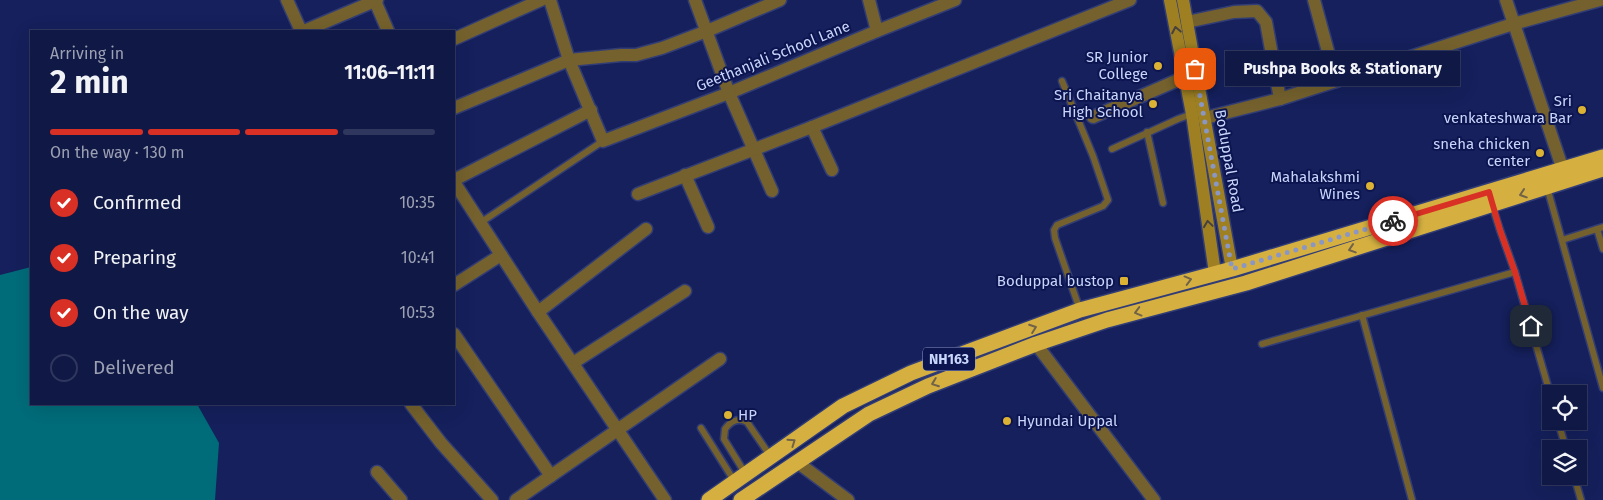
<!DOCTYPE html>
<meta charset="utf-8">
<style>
body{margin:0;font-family:"Fira Sans",sans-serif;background:#1e2550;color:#f1f3f6;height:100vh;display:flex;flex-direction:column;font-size:19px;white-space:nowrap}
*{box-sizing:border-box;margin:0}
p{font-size:16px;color:#9ca0b3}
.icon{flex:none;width:28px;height:28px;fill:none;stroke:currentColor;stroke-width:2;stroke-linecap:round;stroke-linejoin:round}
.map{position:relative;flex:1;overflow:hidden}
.sheet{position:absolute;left:30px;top:30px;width:425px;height:375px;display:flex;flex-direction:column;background:#101845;border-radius:0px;box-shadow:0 5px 20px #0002,0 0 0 1px #30375e}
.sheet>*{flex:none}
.controls{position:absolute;left:1542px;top:385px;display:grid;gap:10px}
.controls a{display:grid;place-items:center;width:45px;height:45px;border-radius:0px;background:#101845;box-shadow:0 5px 20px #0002,0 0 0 1px #30375e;font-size:25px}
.pin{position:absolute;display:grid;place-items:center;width:42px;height:42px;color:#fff;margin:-21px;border-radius:10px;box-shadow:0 2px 8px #0006}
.courier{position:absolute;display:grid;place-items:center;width:50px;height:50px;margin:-25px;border:4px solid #d93025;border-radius:50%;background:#fff;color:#222;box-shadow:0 1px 6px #0007}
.bubble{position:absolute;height:35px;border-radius:0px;background:#101845;box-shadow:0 5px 20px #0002,0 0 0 1px #30375e;font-size:16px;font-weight:700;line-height:35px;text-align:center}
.summary em{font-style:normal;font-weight:700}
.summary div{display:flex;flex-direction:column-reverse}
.summary{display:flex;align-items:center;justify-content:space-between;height:85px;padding:0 20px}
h1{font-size:32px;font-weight:700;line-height:38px}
.bar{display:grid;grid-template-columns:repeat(4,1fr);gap:8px 5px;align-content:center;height:60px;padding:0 20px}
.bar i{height:6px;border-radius:4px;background:#30375e}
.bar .selected{background:#d93025}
.bar p{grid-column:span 4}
ol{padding:0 20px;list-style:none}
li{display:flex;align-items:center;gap:15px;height:55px}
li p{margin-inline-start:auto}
li .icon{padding:5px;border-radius:50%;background:#d93025;color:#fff;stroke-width:4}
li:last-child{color:#9ca0b3}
li i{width:28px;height:28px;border:2px solid #30375e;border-radius:50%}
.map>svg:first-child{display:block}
</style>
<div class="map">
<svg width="1603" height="500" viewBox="0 0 1603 500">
<rect width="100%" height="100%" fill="#15205c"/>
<polygon fill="#006c7a" points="31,267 31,404 197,404 219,443 215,500 0,500 0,275"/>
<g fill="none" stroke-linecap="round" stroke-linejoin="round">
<g stroke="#323d76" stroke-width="9">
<g id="lane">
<polyline points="1062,81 1093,156 1108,200 1103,206 1057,225 1054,230 1055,238 1080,310"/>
<polyline points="1147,132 1163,203"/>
<polyline points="1112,149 1178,119 1192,114"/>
<polyline points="1547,187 1603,388"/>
<polyline points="1492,205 1500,230 1515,272 1551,397"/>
<polyline points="480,223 603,141"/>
<polyline points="1597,229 1603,249"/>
<polyline points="1562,240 1603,227"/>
<polyline points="1362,315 1412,500"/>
<polyline points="1262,344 1515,272"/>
<polyline points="1558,421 1566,449"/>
<polyline points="701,428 735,482"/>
<path d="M 745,473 L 724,439 L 725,429 C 730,422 738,417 747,422 L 771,457"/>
<polyline points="1574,476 1581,500"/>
</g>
</g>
<g stroke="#323d76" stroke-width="15">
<g id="street">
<polyline points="287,0 301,31"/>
<polyline points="550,0 569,60 603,141 729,93 877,31 955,0"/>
<polyline points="695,0 729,93 772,191"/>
<polyline points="869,0 877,31"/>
<polyline points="1314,0 1336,81"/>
<polyline points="1506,0 1563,170"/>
<polyline points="375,1 388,31"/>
<polyline points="1187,22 1234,12 1257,11 1266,22 1280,99"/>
<polyline points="304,31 377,0"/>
<polyline points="454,39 541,0"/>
<polyline points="454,108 569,60 621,55 636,55 662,48 707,31 780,0"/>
<polyline points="1093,117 1185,77"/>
<polyline points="1205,118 1280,99 1513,24 1600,0"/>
<polyline points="812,127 832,170"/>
<polyline points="685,175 708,227"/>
<polyline points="454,180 591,110"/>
<polyline points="454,182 538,312 665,500"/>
<polyline points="638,194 812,127 1130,0"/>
<polyline points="454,285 501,255"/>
<polyline points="538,312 646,229"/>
<polyline points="454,334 551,476"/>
<polyline points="1036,344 1154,500"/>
<polyline points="573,363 685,291"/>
<polyline points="411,404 441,443 492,500"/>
<polyline points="797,462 848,500"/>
<polyline points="377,472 401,500"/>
<polyline points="516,500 720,359"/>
</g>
</g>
<g stroke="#323d76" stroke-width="15">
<g id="secondary">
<polyline points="1170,0 1192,114 1215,273"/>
<polyline points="1183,0 1232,269"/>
</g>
</g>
<g stroke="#323d76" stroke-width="18">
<g id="highway">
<polyline points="709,500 843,406 911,373 1080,310 1232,269 1603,157"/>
<polyline points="741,500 869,414 928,386 1036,344 1107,320 1246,283 1603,169"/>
</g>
</g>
<use href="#lane" stroke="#74612d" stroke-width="6"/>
<use href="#street" stroke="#74612d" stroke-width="12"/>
<use href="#secondary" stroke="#9e8023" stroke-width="12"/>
<use href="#highway" stroke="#d5b041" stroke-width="15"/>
</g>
<defs><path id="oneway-chevron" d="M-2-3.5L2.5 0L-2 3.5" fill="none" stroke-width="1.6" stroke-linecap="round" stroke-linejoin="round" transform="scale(1.25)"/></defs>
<g stroke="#47403e">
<use href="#oneway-chevron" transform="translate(1176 30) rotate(-101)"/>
<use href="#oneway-chevron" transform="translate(1208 224) rotate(-98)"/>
</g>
<g stroke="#716248">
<use href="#oneway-chevron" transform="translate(1523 194) rotate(162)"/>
<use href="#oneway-chevron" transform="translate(1352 249) rotate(162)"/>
<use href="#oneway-chevron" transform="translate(1188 280) rotate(-15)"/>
<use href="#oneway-chevron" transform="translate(1138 312) rotate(165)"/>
<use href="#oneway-chevron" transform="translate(1033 328) rotate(-20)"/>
<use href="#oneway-chevron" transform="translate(935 383) rotate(159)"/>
<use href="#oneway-chevron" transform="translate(792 442) rotate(-35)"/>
</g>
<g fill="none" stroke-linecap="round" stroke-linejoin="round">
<polyline stroke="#8a96c4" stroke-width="5" stroke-dasharray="0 9" points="1195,69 1232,269 1393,221"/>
<polyline stroke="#d93025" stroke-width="6" points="1393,221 1489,192 1500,230 1515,272 1531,326"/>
</g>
<g fill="#dbb233" stroke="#0d1550" stroke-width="2">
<circle cx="1158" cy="66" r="5"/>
<circle cx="1153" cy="104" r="5"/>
<circle cx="1582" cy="110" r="5"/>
<circle cx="1540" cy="153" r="5"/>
<circle cx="1370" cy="186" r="5"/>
<rect x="1119" y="276" width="10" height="10" rx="2.5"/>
<circle cx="728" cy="415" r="5"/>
<circle cx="1007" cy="421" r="5"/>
</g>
<g text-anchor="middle" stroke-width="4" stroke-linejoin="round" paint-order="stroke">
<rect fill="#0d1550" stroke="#919cc8" stroke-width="1" x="923" y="347.5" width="52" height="23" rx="4"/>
<g font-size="14" font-weight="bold" fill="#c9d6fc">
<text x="949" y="364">NH163</text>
</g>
<g font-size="15" fill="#c9d6fc" stroke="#0d1550">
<text transform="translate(773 56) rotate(-22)" y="5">Geethanjali School Lane</text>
<text transform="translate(1229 161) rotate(80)" y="5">Boduppal Road</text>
</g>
<g font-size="15" fill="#c9d6fc" stroke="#0d1550" text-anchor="end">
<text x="1148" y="62">SR Junior<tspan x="1148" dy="17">College</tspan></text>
<text x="1143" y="100">Sri Chaitanya<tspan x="1143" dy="17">High School</tspan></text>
<text x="1572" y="106">Sri<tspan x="1572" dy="17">venkateshwara Bar</tspan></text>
<text x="1530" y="149">sneha chicken<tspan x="1530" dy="17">center</tspan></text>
<text x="1360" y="182">Mahalakshmi<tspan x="1360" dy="17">Wines</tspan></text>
<text x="1114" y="286">Boduppal bustop</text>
<text x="738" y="420" text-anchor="start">HP</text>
<text x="1017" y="426" text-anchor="start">Hyundai Uppal</text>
</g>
</g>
</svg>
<div class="controls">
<a><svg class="icon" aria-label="locate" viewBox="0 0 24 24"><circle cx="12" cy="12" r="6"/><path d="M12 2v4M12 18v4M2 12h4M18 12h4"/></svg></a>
<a><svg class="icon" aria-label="layers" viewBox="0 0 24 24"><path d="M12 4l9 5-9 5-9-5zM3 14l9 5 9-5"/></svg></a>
</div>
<div class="pin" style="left:1195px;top:69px;background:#ea580c"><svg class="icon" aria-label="bag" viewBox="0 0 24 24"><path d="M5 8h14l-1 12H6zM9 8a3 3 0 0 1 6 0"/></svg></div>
<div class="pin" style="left:1531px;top:326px;background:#1f2937"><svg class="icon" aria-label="home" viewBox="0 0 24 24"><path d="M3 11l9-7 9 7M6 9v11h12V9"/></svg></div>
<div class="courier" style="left:1393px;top:221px"><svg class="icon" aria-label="bike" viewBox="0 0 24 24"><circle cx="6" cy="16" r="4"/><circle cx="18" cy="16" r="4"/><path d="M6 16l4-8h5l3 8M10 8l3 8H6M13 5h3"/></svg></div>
<div class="bubble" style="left:1225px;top:51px;width:235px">Pushpa Books &amp; Stationary</div>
<section class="sheet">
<div class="summary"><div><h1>2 min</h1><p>Arriving in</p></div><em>11:06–11:11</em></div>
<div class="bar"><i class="selected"></i><i class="selected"></i><i class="selected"></i><i></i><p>On the way · 130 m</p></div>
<ol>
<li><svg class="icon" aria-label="check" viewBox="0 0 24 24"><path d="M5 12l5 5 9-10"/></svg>Confirmed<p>10:35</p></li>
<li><svg class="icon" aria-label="check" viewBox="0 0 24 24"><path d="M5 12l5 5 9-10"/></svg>Preparing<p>10:41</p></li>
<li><svg class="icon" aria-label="check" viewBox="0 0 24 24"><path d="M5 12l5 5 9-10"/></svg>On the way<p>10:53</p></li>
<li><i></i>Delivered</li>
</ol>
</section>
</div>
